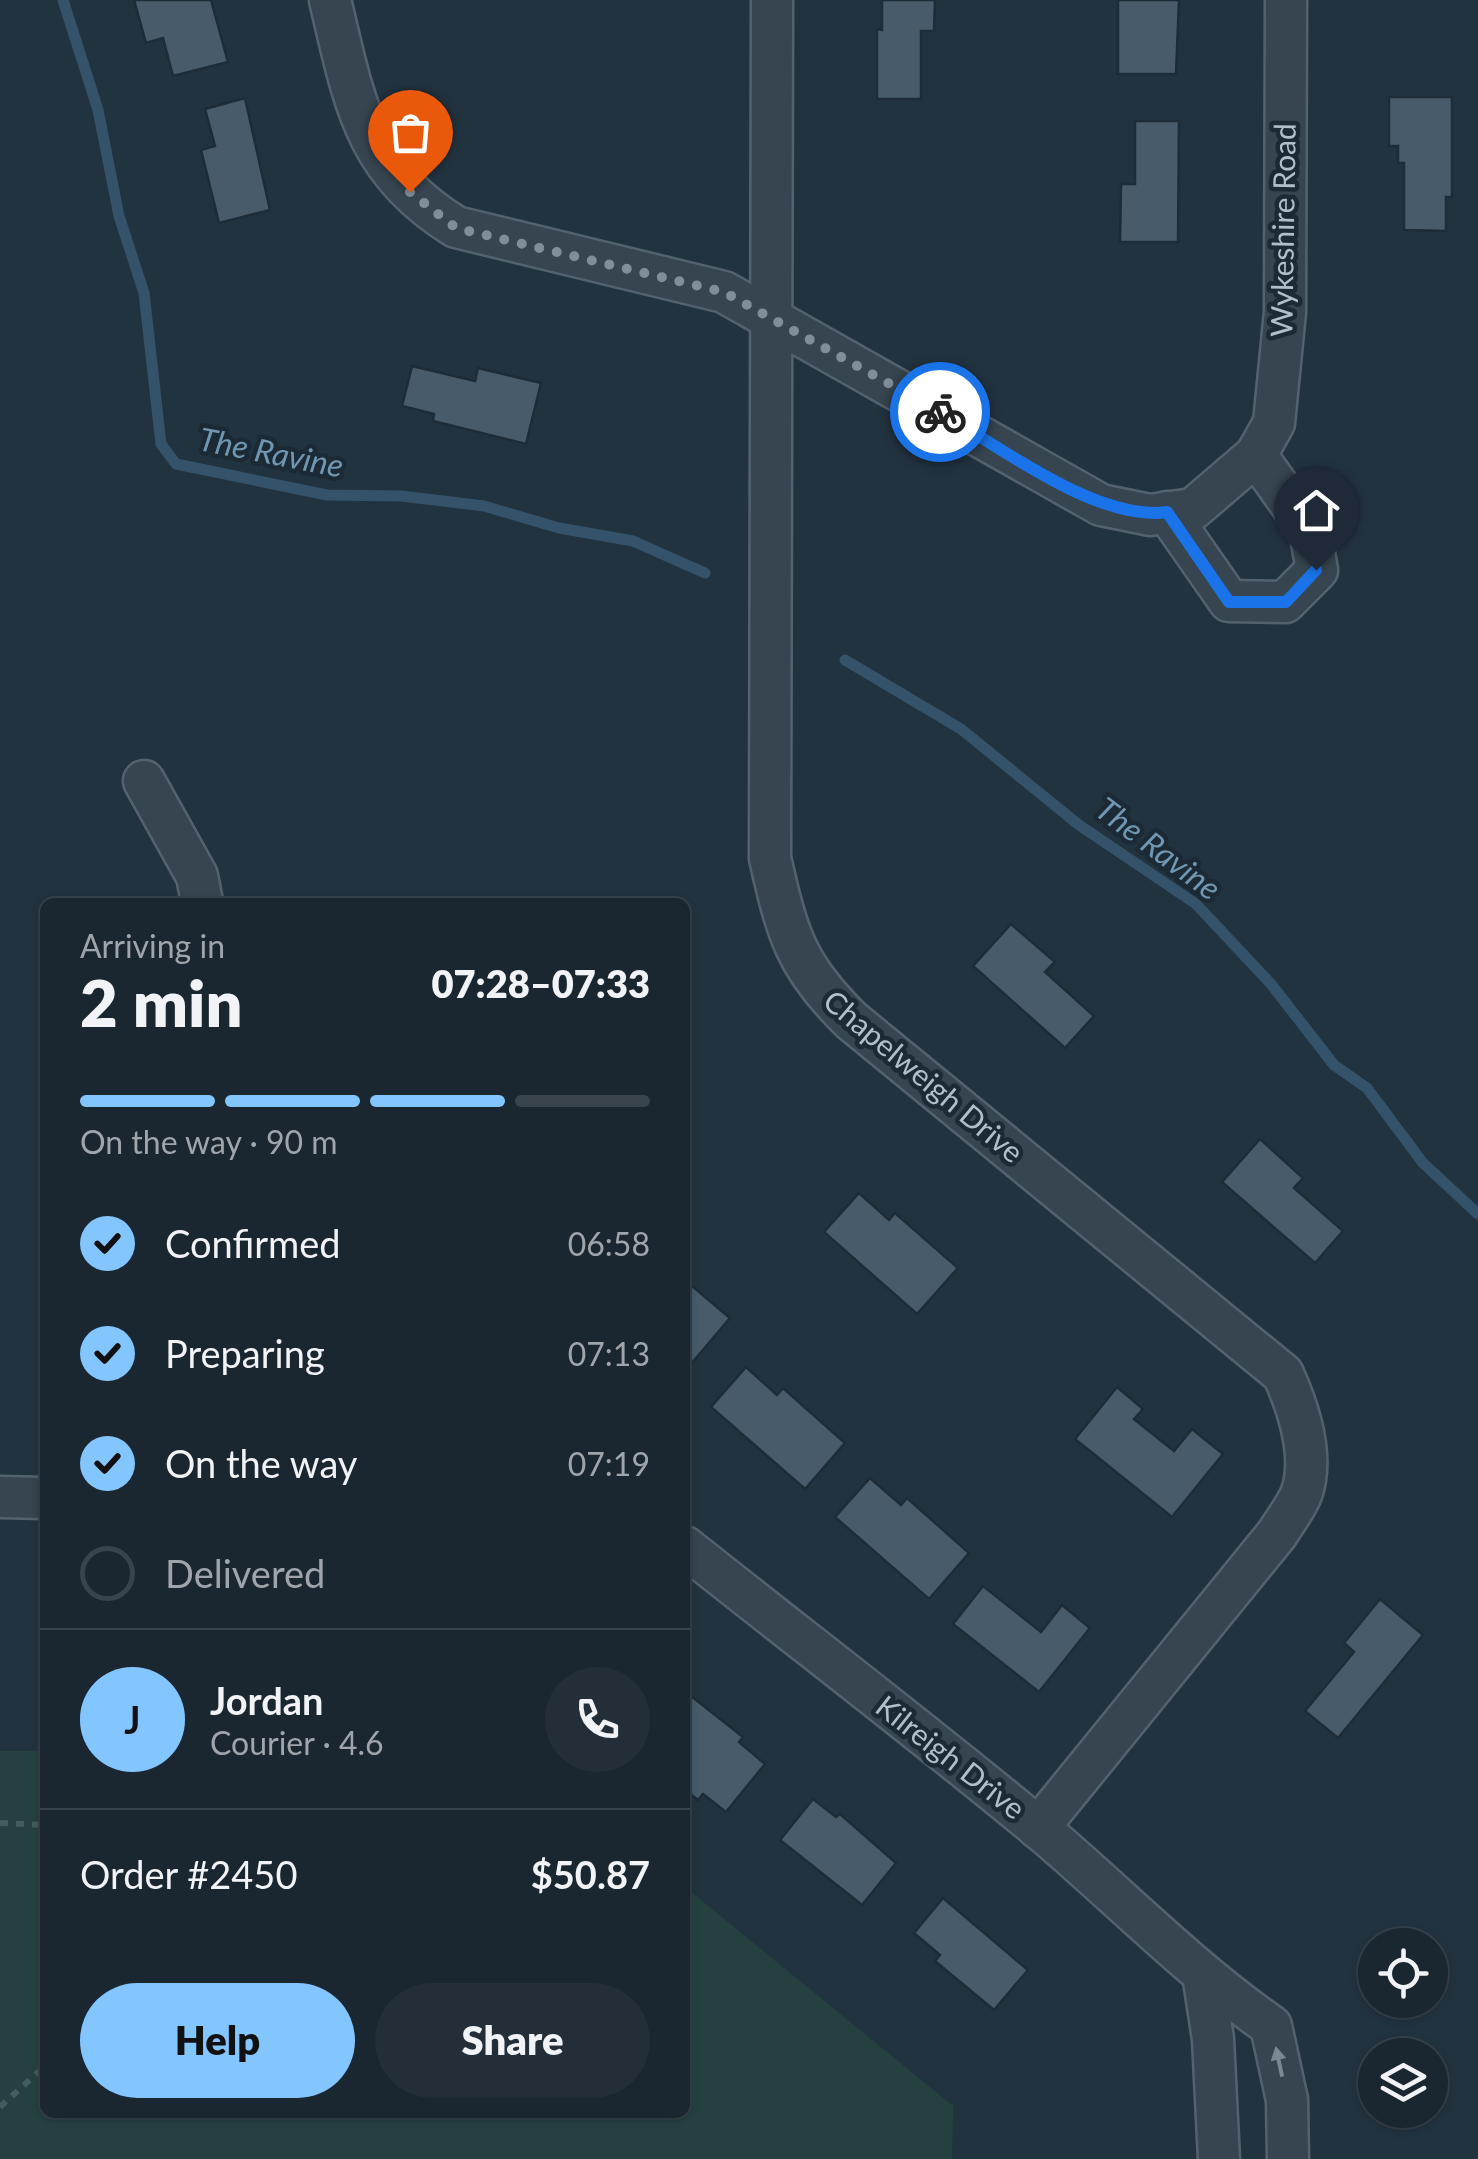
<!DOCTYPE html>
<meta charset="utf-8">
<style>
body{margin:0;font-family:Lato,sans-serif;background:#232e38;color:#f1f3f6;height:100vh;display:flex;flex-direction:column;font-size:38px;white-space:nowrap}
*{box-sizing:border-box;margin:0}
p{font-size:32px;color:#9fa5ab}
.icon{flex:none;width:55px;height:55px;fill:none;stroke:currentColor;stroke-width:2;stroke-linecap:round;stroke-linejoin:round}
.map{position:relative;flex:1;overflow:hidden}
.sheet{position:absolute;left:40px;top:898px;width:650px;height:1220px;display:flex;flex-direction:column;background:#1a2630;border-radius:15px;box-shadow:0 2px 8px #0004,0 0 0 2px #38434c}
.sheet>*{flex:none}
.tools{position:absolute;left:1358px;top:1928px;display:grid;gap:20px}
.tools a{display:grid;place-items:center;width:90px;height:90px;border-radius:50%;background:#1a2630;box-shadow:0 2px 8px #0004,0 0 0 2px #38434c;font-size:50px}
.pin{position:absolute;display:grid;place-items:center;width:85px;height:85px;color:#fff;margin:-102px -42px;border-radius:50% 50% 50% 0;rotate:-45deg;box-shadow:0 0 10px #0007}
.pin .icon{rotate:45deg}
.courier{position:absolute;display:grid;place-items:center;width:100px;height:100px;margin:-50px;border:8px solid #1a73e8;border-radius:50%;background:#fff;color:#222;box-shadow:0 2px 12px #0007}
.head em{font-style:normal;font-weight:800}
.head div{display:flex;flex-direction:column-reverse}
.head{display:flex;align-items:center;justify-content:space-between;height:170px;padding:0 40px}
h1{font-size:65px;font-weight:800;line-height:75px}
.bar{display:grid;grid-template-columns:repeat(4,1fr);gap:15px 10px;align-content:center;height:120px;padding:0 40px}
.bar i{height:12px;border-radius:8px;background:#38434c}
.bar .on{background:#83c5ff}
.bar p{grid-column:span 4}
.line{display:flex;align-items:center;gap:25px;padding:0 40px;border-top:2px solid #38434c}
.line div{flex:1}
.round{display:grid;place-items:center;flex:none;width:105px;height:105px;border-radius:52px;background:#232e38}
ol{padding:0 40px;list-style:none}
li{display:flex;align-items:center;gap:30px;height:110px}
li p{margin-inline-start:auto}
li .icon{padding:10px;border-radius:50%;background:#83c5ff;color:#111;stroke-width:4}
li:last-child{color:#9fa5ab}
li i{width:55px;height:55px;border:5px solid #38434c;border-radius:50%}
.button{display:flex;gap:20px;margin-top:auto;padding:20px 40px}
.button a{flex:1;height:115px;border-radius:60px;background:#83c5ff;color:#111;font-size:40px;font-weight:800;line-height:115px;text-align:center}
.button a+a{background:#232e38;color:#f1f3f6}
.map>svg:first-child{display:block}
</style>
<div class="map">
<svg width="1478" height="2159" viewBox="0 0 1478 2159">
<rect width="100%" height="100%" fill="#223340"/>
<polygon fill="#244140" points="0,1751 45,1751 45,2112 685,2112 685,1887 953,2106 952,2159 0,2159"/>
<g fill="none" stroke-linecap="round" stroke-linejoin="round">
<g stroke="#345269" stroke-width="11">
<polyline points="63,0 98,110 119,216 144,293 161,444 176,464 327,495 401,496 484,506 559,528 633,541 705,573"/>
<polyline points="845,660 961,729 1079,825 1196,904 1271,984 1334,1065 1367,1088 1423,1163 1478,1214"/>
</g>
</g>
<g fill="#475b6a" stroke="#1d2c37" stroke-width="2.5">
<polygon points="134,0 211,0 228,62 173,76 163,38 146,43"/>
<polygon points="882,0 935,0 934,31 921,31 921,99 877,99 877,29 882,30"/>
<polygon points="1118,0 1179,0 1176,74 1118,74"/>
<polygon points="1389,97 1452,97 1452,197 1446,197 1446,231 1404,230 1404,163 1398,163 1398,146 1389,146"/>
<polygon points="245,98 270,210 219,223 201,150 215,146 205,109"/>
<polygon points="1135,121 1179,121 1178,242 1120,242 1121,184 1135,184"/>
<polygon points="412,366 475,381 478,368 541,383 526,444 433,421 434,414 402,406"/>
<polygon points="1011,924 1055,962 1045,972 1094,1016 1065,1048 973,966"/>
<polygon points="1260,1139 1303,1178 1294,1188 1343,1231 1315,1263 1222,1182"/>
<polygon points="859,1193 889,1220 895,1213 958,1268 917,1314 824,1232"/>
<polygon points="685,1280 730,1318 685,1371"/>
<polygon points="746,1367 777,1395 783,1388 845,1443 805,1489 711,1407"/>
<polygon points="1117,1387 1143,1409 1134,1419 1174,1451 1192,1429 1223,1454 1172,1517 1075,1439"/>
<polygon points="870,1478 901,1505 907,1498 969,1553 929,1599 835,1517"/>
<polygon points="983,1586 1041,1632 1062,1605 1090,1628 1039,1692 953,1624"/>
<polygon points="1380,1599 1423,1635 1338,1738 1305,1711 1354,1652 1344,1643"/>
<polygon points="686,1692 743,1737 739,1742 765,1764 726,1812 703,1794 698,1800 685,1790"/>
<polygon points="813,1799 836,1817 840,1814 896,1863 862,1905 780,1840"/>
<polygon points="943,1898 1028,1970 994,2010 935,1961 940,1955 914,1933"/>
</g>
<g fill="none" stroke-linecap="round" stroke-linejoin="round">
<g stroke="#54626e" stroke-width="45">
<g id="street">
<path d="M 330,0 C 354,100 363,170 456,227 L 724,292 L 1101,505 L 1150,515 L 1193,509 L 1256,455 L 1274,423 L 1285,312 L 1286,0"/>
<path d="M 772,0 L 770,858 C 787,933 795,966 852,1021 L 1283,1374 C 1298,1407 1314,1455 1302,1492 C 1297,1506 1285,1521 1277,1534 L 1038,1828"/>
<polyline points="1167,512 1229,601 1285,602 1317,570 1310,531 1256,455"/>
<polyline points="144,781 197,876 202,902"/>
<polyline points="0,1497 45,1498"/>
<path d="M 685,1547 C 803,1641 924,1733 1041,1830 C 1118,1895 1188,1968 1271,2026 L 1287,2100 L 1288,2159"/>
<polyline points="1204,1980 1213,2039 1219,2159"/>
</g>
</g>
<g stroke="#425d5c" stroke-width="6" stroke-dasharray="8 8" stroke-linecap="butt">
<polyline points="0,1823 45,1825"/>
<polyline points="0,2107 45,2066"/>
</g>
<use href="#street" stroke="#364550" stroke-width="40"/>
</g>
<defs><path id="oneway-solid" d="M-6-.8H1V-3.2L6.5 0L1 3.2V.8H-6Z" transform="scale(2.5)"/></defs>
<use fill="#7a8894" href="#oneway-solid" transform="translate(1279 2062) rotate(-102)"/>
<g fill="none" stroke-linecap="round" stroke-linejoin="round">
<polyline stroke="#808e9a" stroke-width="10" stroke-dasharray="0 18" points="410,192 456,228 724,292 940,412"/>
<path stroke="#1a73e8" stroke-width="12" d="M 940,412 C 1000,447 1098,522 1167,512 L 1229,602 L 1286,602 L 1316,570"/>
</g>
<g text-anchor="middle" stroke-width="9" stroke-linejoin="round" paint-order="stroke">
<g font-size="30" fill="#b2bfcb" stroke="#1b2a35">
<text transform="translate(1284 230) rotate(-89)" y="10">Wykeshire Road</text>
<text transform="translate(923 1077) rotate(40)" y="10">Chapelweigh Drive</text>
<text transform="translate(950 1758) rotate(38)" y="10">Kilreigh Drive</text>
</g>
<g font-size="32" font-style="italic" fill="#7096b1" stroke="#1b2a35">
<text transform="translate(271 453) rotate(11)" y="11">The Ravine</text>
<text transform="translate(1158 849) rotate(37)" y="11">The Ravine</text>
</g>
</g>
</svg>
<div class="tools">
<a><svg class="icon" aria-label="locate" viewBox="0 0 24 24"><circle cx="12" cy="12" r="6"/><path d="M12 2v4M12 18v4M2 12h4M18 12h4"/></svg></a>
<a><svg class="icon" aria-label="layers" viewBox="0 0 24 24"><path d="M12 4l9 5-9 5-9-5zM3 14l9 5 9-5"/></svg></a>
</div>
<div class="pin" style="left:410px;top:192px;background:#ea580c"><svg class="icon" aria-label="bag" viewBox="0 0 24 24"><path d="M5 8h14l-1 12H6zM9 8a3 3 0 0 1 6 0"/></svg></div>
<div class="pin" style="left:1316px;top:570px;background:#1f2937"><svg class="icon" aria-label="home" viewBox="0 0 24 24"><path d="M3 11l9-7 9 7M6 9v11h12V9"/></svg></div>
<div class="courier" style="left:940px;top:412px"><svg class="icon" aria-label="bike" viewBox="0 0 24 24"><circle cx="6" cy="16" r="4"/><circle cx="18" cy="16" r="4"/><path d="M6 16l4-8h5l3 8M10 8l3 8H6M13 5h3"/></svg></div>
<section class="sheet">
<div class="head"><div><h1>2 min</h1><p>Arriving in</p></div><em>07:28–07:33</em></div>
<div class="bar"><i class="on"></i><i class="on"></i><i class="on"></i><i></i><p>On the way · 90 m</p></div>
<ol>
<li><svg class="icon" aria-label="check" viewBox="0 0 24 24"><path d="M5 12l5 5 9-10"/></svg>Confirmed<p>06:58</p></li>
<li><svg class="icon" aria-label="check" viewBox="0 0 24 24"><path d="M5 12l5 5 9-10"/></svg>Preparing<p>07:13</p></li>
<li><svg class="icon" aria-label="check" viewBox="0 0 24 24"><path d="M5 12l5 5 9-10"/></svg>On the way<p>07:19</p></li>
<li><i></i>Delivered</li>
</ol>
<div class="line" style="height:180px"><b class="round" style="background:#83c5ff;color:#111">J</b><div><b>Jordan</b><p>Courier · 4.6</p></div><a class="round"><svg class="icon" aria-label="phone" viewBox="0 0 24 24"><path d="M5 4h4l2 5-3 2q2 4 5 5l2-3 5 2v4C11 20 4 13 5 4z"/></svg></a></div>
<div class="line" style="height:130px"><div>Order #2450</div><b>$50.87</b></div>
<div class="button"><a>Help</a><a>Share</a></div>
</section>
</div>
